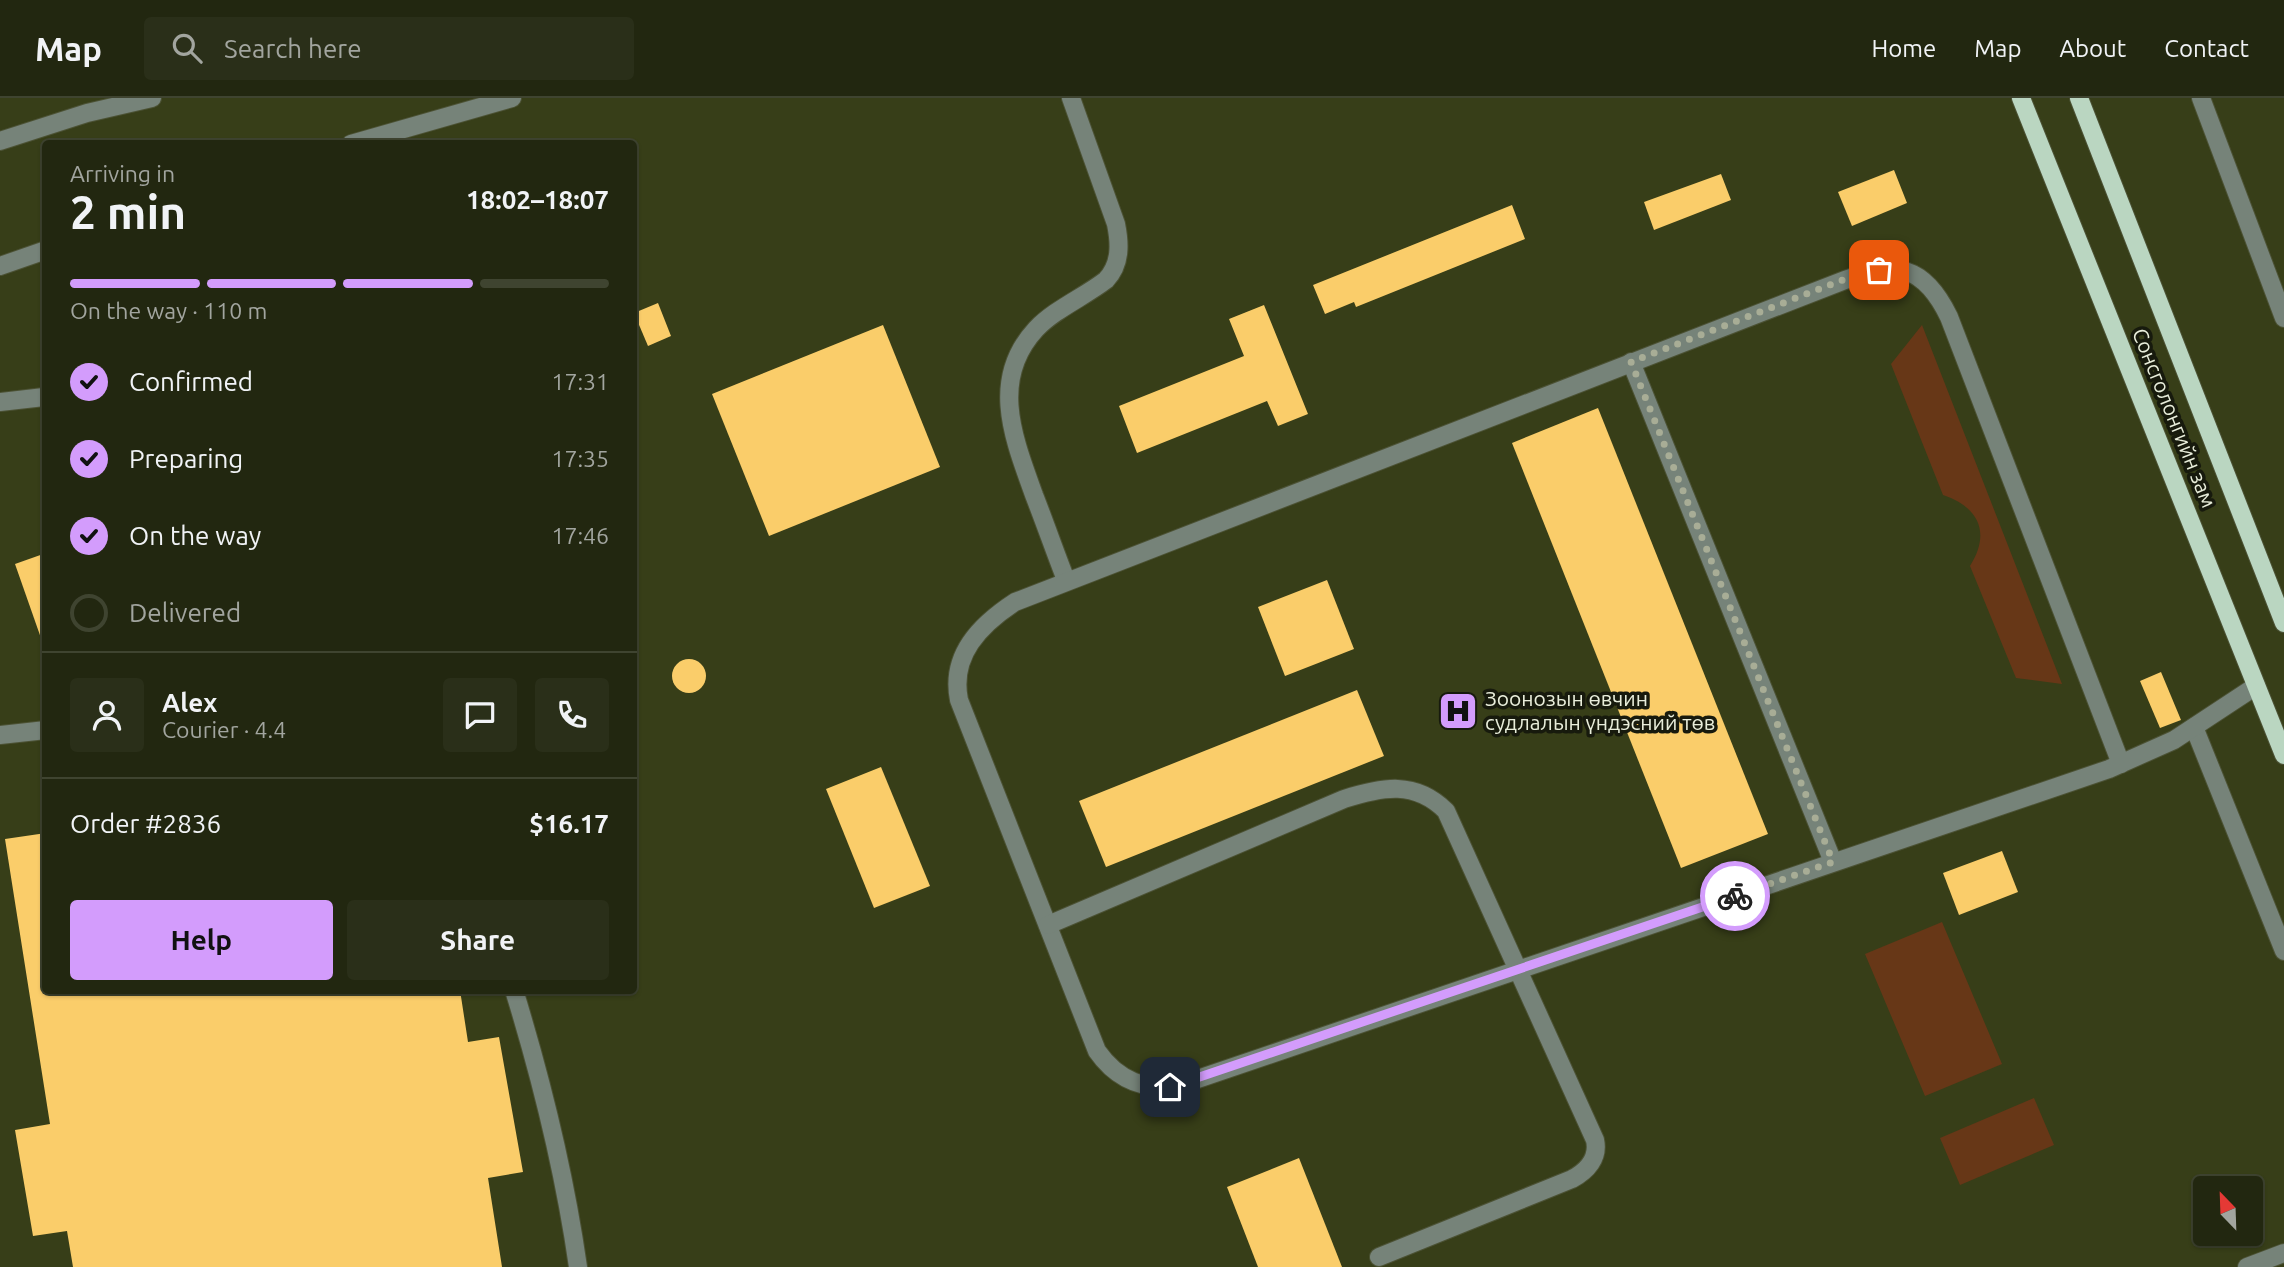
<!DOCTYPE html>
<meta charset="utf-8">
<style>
body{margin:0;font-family:Ubuntu,sans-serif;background:#2a2f19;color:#f1f3f6;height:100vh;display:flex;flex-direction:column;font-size:26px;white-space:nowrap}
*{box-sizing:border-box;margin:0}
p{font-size:23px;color:#a2a59f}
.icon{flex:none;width:38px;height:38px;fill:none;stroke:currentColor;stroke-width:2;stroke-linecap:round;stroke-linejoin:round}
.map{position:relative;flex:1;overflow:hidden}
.side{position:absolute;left:42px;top:42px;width:595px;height:854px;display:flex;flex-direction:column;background:#222710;border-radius:7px;box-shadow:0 2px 5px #0004,0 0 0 2px #3f4430}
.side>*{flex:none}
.needle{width:46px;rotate:337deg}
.tools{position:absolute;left:2193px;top:1078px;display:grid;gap:14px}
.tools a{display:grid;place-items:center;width:70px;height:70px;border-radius:7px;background:#222710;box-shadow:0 2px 5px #0004,0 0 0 2px #3f4430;font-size:35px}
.pin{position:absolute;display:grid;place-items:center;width:60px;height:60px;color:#fff;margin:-30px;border-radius:14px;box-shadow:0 4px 10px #0006}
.courier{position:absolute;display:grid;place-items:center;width:70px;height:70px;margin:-35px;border:5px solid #d39cfc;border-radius:50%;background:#fff;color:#222;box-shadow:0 2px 9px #0007}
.summary em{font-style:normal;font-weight:700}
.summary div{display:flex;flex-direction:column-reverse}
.summary{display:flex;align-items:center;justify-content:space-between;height:119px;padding:0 28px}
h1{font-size:46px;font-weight:700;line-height:52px}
.bar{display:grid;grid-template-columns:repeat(4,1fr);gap:10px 7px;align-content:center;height:84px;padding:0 28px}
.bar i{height:9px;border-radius:5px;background:#3f4430}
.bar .active{background:#d39cfc}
.bar p{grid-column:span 4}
.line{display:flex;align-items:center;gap:18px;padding:0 28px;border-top:2px solid #3f4430}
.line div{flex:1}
.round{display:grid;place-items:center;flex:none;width:74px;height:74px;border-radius:7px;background:#2a2f19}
ol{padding:0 28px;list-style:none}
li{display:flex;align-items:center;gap:21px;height:77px}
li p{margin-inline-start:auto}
li .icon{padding:7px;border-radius:50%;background:#d39cfc;color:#111;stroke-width:4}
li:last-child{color:#a2a59f}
li i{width:38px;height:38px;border:4px solid #3f4430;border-radius:50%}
.action{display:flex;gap:14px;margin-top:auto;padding:14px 28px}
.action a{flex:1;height:80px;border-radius:7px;background:#d39cfc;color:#111;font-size:28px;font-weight:700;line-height:80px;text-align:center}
.action a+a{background:#2a2f19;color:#f1f3f6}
header{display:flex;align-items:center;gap:42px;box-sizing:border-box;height:98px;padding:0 35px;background:#222710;border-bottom:2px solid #3f4430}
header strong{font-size:33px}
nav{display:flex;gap:38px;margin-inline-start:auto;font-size:24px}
.search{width:490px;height:63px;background:#2a2f19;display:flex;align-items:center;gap:18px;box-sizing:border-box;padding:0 24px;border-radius:7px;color:#a2a59f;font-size:26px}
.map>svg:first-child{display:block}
</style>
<header>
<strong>Map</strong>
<div class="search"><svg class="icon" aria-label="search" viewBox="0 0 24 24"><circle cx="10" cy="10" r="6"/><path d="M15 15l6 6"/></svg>Search here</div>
<nav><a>Home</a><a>Map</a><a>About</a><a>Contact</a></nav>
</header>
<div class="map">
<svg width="2284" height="1169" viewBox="0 0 2284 1169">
<rect width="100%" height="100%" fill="#2e3415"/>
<path fill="#373e18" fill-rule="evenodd" d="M 0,0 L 2284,0 L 2284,1169 L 0,1169 ZM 46,46 L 634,46 L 634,892 L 46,892 ZM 2205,1090 L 2250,1090 L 2250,1136 L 2205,1136 Z"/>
<g fill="#673717">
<path d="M 1922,227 L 2062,586 L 2016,580 L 1970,468 C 1991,435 1979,409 1943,397 L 1891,266 Z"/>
<polygon points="1942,824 2002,966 1925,998 1865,856"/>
<polygon points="2034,1000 2054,1047 1960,1087 1940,1040"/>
</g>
<g fill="#facd6a">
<polygon points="1894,72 1907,105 1852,128 1838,94"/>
<polygon points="1721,76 1731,102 1654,132 1644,104"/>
<polygon points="1512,107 1525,141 1356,209 1354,204 1325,216 1313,187"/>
<polygon points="658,205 671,238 648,248 634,215"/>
<polygon points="1264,207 1308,316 1278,328 1267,303 1137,355 1119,308 1244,258 1229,221"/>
<polygon points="883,227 940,369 769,438 712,296"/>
<polygon points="1598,310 1768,736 1681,770 1512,345"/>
<polygon points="46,455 46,542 42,543 15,466"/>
<polygon points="1327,482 1354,551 1285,578 1258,509"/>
<circle cx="689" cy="578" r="17"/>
<polygon points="2161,574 2181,622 2160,630 2140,583"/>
<polygon points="1357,592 1384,658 1106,769 1079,703"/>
<polygon points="881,669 930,788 874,810 826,691"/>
<polygon points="46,735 46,892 460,892 468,944 499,939 523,1074 488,1080 502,1169 73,1169 67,1133 33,1138 15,1032 50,1026 5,741"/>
<polygon points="2002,753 2018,794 1959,817 1943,775"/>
<polygon points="1299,1060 1342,1169 1258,1169 1227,1089"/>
</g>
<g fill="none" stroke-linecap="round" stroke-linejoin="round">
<g stroke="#4c5235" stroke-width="20">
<g id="minor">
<polyline points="2201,0 2284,220"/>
<polyline points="0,43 87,15 152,0"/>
<polyline points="351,46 512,0"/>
<polyline points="0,168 46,152"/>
<polyline points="1631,264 1833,764"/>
<polyline points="0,304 44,299"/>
<path d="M 1066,482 C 1055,454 1045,425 1034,397 C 1014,341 989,282 1036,231 C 1055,211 1084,199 1106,182 C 1121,166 1120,146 1116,126 L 1071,0"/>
<polyline points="2194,629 2284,853"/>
<polyline points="0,637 46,632"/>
<path d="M 2121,666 L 1949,219 C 1924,167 1897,163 1845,182 L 1015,504 C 980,527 950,557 959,602 L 1097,953 C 1118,983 1145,993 1180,987 L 2109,671 L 2174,642 L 2256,588"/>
<path d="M 1048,827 L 1344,701 C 1382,689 1415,682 1446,713 L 1595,1042 C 1599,1060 1587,1073 1572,1081 L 1379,1159"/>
<path d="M 514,892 C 541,980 565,1078 578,1169"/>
<polyline points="2247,1169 2284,1155"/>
</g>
</g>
<g stroke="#4c5235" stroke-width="20">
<g id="major">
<polyline points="2021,0 2284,657"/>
<polyline points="2079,0 2284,525"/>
</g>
</g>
<use href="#minor" stroke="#768379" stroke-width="18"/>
<use href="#major" stroke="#bad6c1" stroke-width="18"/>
</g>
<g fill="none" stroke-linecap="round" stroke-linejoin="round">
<polyline stroke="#a8ad96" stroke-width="7" stroke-dasharray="0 12.6" points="1735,798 1833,764 1631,264 1845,181 1879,172"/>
<polyline stroke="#d39cfc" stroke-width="9" points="1170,989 1735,798"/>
</g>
<defs>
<g id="hospital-square" transform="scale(2.0125)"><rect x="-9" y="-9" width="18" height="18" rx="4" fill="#d39cfc" stroke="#171a0d"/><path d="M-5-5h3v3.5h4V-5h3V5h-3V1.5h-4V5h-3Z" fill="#111"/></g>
</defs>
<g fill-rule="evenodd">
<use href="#hospital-square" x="1458" y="613"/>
</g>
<g text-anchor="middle" stroke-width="7" stroke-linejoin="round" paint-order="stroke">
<g font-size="21" fill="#e9eedb" stroke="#171a0d">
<text transform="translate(2174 320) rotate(68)" y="7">Сонсголонгийн зам</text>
</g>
<g font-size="21" fill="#e9eedb" stroke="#171a0d" text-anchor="start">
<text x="1485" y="608">Зоонозын өвчин<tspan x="1485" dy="24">судлалын үндэсний төв</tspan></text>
</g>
</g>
</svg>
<div class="tools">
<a><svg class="needle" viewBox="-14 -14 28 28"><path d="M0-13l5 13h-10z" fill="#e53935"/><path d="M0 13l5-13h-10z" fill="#a2a59f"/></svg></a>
</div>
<div class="pin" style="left:1879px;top:172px;background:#ea580c"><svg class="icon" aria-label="bag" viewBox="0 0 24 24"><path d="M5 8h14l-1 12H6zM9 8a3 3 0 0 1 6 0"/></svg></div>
<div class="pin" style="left:1170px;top:989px;background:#1f2937"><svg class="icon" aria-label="home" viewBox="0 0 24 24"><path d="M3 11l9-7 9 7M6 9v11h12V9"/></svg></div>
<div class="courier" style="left:1735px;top:798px"><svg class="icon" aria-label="bike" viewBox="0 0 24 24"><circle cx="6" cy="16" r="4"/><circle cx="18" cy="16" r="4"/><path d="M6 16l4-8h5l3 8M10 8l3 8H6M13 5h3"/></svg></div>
<section class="side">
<div class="summary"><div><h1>2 min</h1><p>Arriving in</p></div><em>18:02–18:07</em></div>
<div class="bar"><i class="active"></i><i class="active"></i><i class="active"></i><i></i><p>On the way · 110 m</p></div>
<ol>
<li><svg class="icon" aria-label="check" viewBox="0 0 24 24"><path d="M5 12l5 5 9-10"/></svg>Confirmed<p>17:31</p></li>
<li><svg class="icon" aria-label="check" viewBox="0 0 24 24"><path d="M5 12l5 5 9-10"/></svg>Preparing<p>17:35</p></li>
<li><svg class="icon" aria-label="check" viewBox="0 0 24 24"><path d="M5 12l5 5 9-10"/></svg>On the way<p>17:46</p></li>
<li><i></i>Delivered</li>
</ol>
<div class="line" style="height:126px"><a class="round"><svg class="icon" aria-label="person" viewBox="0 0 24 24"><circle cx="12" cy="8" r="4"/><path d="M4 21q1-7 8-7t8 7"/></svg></a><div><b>Alex</b><p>Courier · 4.4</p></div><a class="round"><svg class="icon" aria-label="chat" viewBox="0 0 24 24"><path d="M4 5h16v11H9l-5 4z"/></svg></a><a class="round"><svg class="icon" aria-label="phone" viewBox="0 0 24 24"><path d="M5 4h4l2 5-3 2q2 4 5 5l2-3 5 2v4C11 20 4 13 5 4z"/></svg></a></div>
<div class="line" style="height:91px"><div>Order #2836</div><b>$16.17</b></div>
<div class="action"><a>Help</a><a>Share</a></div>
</section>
</div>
